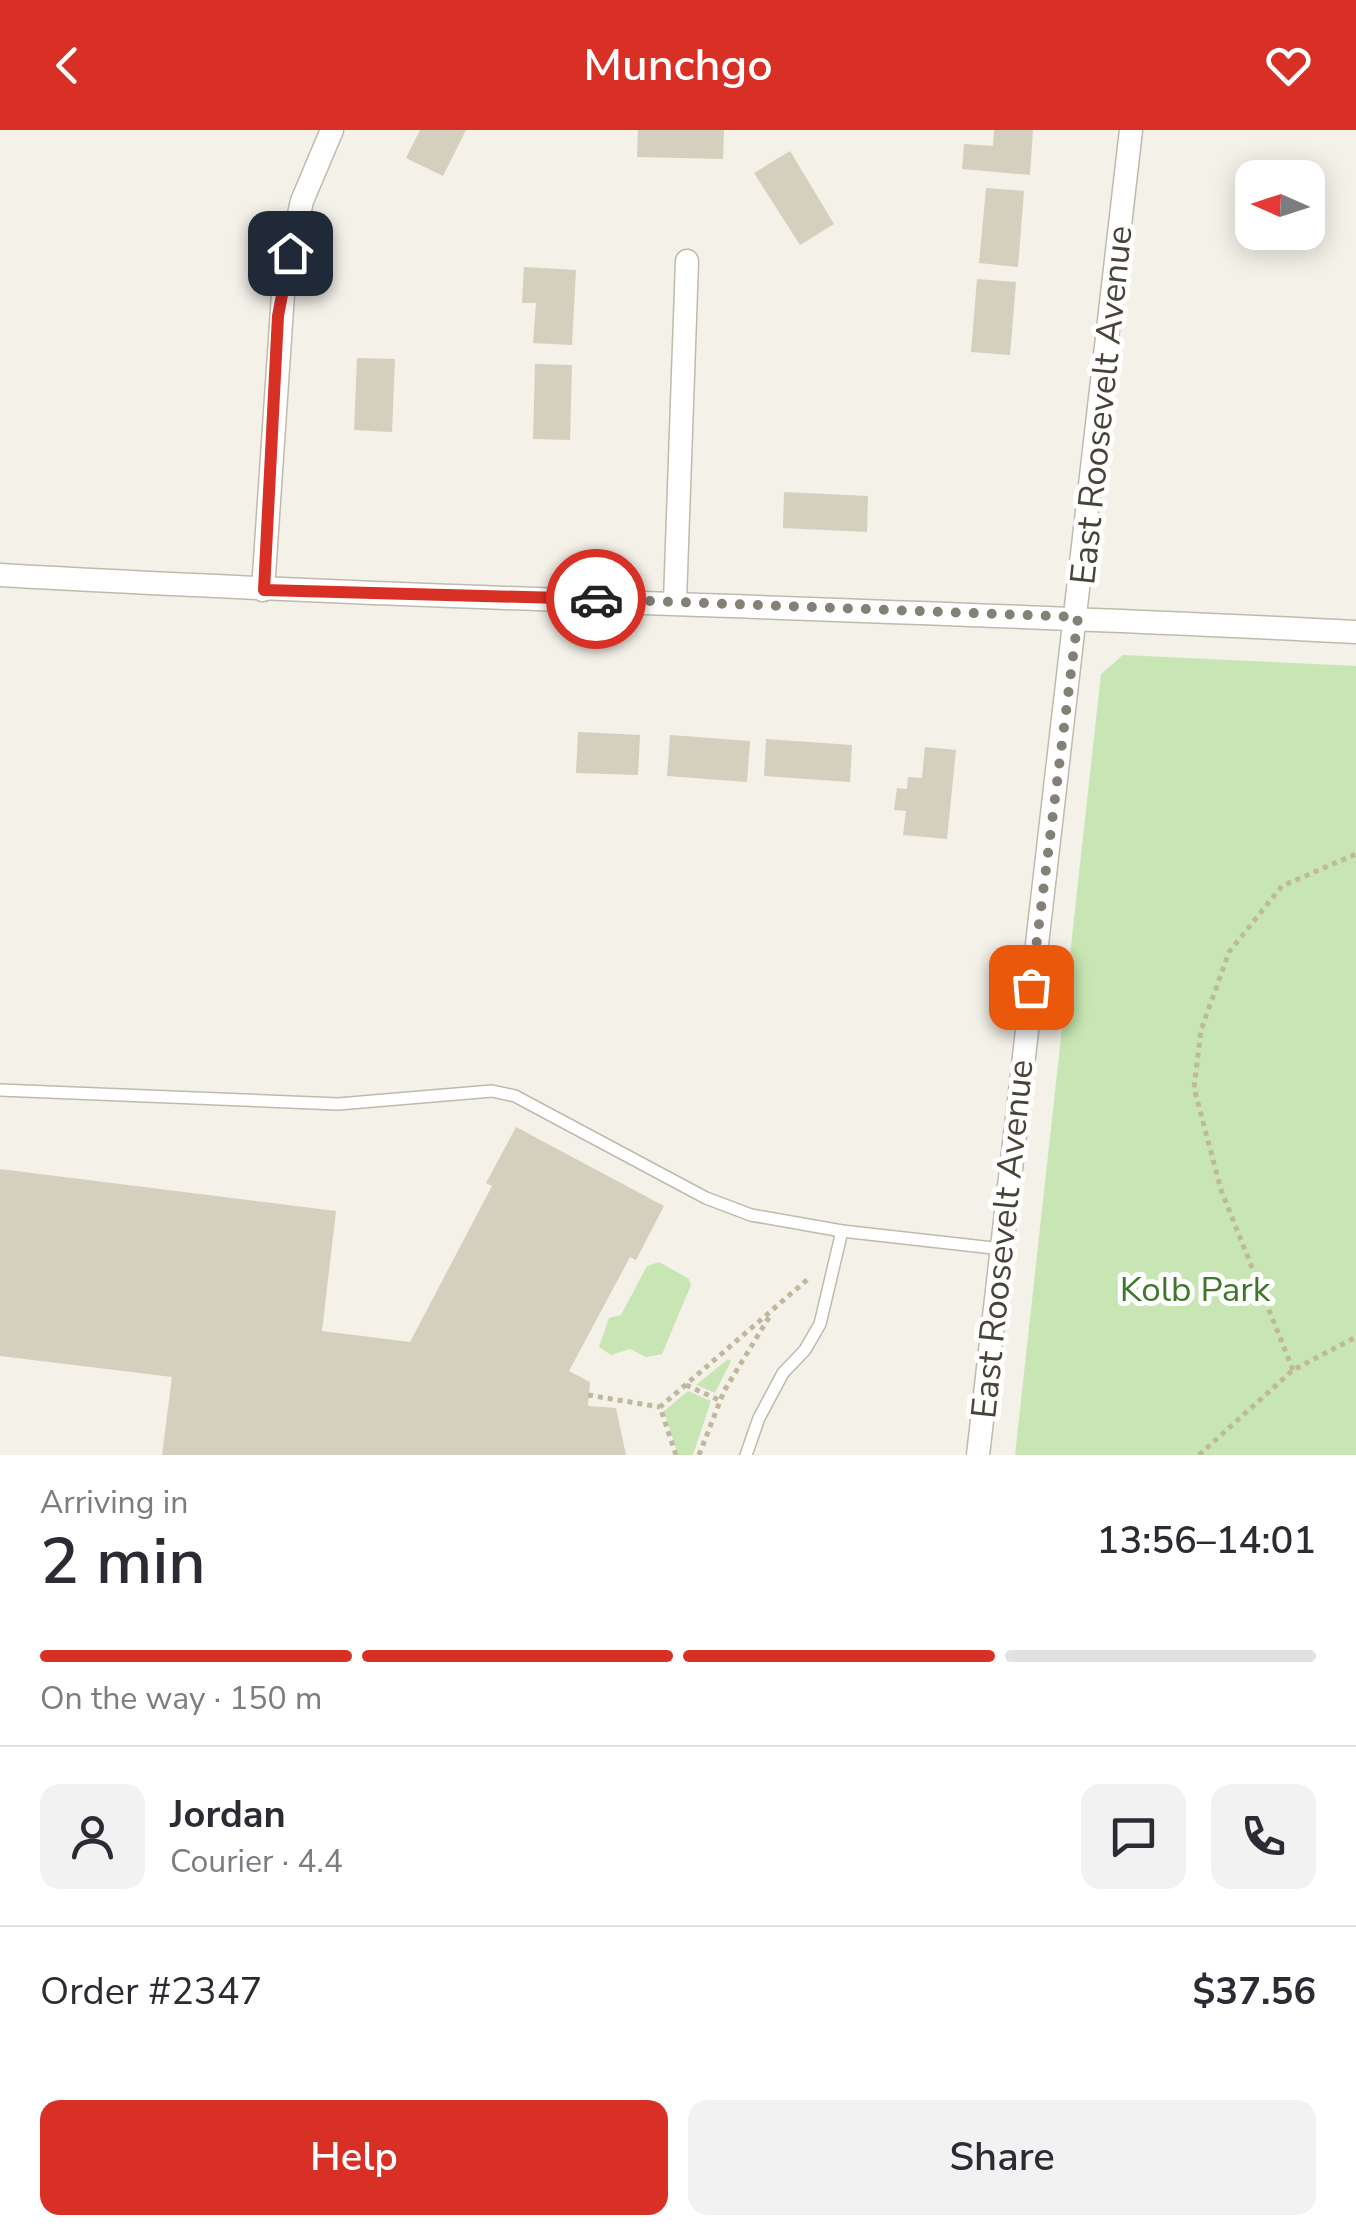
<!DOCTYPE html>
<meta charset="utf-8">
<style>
body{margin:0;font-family:"Nunito Sans",sans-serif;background:#f2f2f3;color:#2b2b33;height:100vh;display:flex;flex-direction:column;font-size:38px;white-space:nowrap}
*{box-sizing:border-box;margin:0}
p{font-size:32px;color:#7c7c81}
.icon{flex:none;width:55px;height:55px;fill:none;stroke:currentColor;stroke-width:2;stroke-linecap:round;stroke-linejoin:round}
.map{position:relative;height:1325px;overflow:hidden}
.drawer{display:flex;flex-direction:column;background:#fff;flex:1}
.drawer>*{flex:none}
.needle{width:65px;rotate:273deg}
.controls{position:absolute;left:1235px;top:30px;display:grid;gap:20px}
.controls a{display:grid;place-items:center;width:90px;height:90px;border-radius:20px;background:#fff;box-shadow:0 5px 25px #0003;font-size:50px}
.pin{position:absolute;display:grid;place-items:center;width:85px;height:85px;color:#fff;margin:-42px;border-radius:20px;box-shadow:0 5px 15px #0006}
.courier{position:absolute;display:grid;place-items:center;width:100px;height:100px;margin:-50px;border:8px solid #d93025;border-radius:50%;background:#fff;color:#222;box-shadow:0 2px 12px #0007}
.head em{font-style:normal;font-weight:600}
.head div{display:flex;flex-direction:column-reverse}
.head{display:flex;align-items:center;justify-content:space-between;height:170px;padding:0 40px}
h1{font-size:65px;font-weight:600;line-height:75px}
.bar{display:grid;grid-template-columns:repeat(4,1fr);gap:15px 10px;align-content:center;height:120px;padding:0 40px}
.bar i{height:12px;border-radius:8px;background:#e1e1e2}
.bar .selected{background:#d93025}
.bar p{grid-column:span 4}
.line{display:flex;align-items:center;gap:25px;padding:0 40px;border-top:2px solid #e1e1e2}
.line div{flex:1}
.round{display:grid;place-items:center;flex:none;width:105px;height:105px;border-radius:20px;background:#f2f2f3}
.action{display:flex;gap:20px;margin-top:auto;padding:20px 40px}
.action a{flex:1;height:115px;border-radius:20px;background:#d93025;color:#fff;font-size:40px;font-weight:600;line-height:115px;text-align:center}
.action a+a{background:#f2f2f3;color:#2b2b33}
header{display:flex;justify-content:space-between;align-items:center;height:130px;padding:0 40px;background:#d93025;color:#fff;font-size:45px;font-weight:600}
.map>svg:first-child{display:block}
</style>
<header><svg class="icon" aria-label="back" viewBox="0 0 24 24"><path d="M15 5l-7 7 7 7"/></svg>Munchgo<svg class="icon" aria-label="heart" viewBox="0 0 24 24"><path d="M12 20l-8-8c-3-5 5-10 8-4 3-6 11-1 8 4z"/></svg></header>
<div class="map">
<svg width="1356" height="1325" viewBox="0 0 1356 1325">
<rect width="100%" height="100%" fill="#f3f1e8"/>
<g fill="#c8e6b3">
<polygon points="1123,525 1356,536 1356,1325 1015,1325 1101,544"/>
<polygon points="659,1132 689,1149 691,1155 662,1224 646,1227 630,1219 611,1225 599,1217 609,1188 621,1185 647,1136"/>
<polygon points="728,1229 731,1231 715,1263 696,1255"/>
<polygon points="688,1261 711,1271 693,1325 678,1325 664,1281"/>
</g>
<g fill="#d5cfbe">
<polygon points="420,0 466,0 443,46 406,28"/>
<polygon points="638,0 724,0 723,29 637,27"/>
<polygon points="994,0 1033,0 1030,45 962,39 964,14 993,16"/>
<polygon points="790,21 834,94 800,115 754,43"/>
<polygon points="986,58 1024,61 1018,137 979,133"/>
<polygon points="524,137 576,140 572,215 533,213 536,173 522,173"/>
<polygon points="977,149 1016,152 1010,225 971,222"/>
<polygon points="357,228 395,229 392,302 354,300"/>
<polygon points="535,234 572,235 570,310 533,309"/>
<polygon points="784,362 868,366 867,402 783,398"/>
<polygon points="578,602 640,605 638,645 576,643"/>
<polygon points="670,605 750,611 747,652 667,646"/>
<polygon points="766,609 852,615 850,652 764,646"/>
<polygon points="925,617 956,620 947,709 903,705 906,681 894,680 897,658 907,659 908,647 922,648"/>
<polygon points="516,997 664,1076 636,1130 630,1127 569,1241 590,1252 588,1276 616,1278 626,1325 162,1325 172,1247 0,1226 0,1039 336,1081 322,1201 410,1212 492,1056 486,1053"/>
</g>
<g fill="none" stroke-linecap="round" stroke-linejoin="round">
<g stroke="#bfbaab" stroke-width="14">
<g id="service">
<polyline points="0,960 338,974 492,961 515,966 706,1068 751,1085 842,1101 1002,1119"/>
<polyline points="746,1325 759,1288 783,1243 805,1220 820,1194 842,1101"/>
</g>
</g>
<g stroke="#bfbaab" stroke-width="25">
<g id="minor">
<path d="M 0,445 C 452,471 904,478 1356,502"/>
<polyline points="263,460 284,149 302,71 332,0"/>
<polyline points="675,471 687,131"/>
<polyline points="978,1325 1131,0"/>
</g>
</g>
<g stroke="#c0b89d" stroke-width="5" stroke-dasharray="5 5" stroke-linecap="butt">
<polyline points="1293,1240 1221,1060 1194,958 1201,900 1229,822 1282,756 1356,724"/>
<polyline points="686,1255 719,1270"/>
<polyline points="588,1265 660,1277"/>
<polyline points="676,1325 660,1277 808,1149"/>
<polyline points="699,1325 724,1261 771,1184"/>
<polyline points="1199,1325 1293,1240 1356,1207"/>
</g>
<use href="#service" stroke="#fff" stroke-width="11"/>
<use href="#minor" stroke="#fff" stroke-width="22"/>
</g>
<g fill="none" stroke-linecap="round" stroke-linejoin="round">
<polyline stroke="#838075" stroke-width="10" stroke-dasharray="0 18" points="596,469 1078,487 1031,857"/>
<polyline stroke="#d93025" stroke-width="12" points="290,123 278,186 264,460 596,469"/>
</g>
<g text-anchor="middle" stroke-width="10" stroke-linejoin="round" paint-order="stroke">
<g font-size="35" fill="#474337" stroke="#fff">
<text transform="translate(1101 275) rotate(-84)" y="12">East Roosevelt Avenue</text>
<text transform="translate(1002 1109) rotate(-84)" y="12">East Roosevelt Avenue</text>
</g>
<g font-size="35" fill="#3e762c" stroke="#fff">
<text x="1195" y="1171">Kolb Park</text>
</g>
</g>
</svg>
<div class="controls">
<a><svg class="needle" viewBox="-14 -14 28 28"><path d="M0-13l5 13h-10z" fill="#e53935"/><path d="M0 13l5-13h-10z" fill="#7c7c81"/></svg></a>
</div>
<div class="pin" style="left:1031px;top:857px;background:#ea580c"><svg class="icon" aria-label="bag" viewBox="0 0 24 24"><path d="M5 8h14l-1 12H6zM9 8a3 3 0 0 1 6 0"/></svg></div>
<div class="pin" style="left:290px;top:123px;background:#1f2937"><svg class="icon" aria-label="home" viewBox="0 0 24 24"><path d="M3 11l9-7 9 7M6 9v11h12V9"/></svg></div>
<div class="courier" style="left:596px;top:469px"><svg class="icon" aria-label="car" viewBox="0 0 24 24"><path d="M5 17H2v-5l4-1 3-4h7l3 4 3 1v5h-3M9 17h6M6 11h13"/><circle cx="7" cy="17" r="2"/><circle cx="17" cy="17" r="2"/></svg></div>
</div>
<section class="drawer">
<div class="head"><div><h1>2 min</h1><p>Arriving in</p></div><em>13:56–14:01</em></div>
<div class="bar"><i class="selected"></i><i class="selected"></i><i class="selected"></i><i></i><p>On the way · 150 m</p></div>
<div class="line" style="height:180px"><a class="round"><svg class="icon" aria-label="person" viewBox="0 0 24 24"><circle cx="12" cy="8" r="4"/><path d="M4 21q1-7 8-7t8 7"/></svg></a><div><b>Jordan</b><p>Courier · 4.4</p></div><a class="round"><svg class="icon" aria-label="chat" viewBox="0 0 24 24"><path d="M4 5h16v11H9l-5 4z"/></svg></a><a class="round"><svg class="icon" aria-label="phone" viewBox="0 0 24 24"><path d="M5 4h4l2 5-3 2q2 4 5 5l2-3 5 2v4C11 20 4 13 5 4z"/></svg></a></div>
<div class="line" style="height:130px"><div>Order #2347</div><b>$37.56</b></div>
<div class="action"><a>Help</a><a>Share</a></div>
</section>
